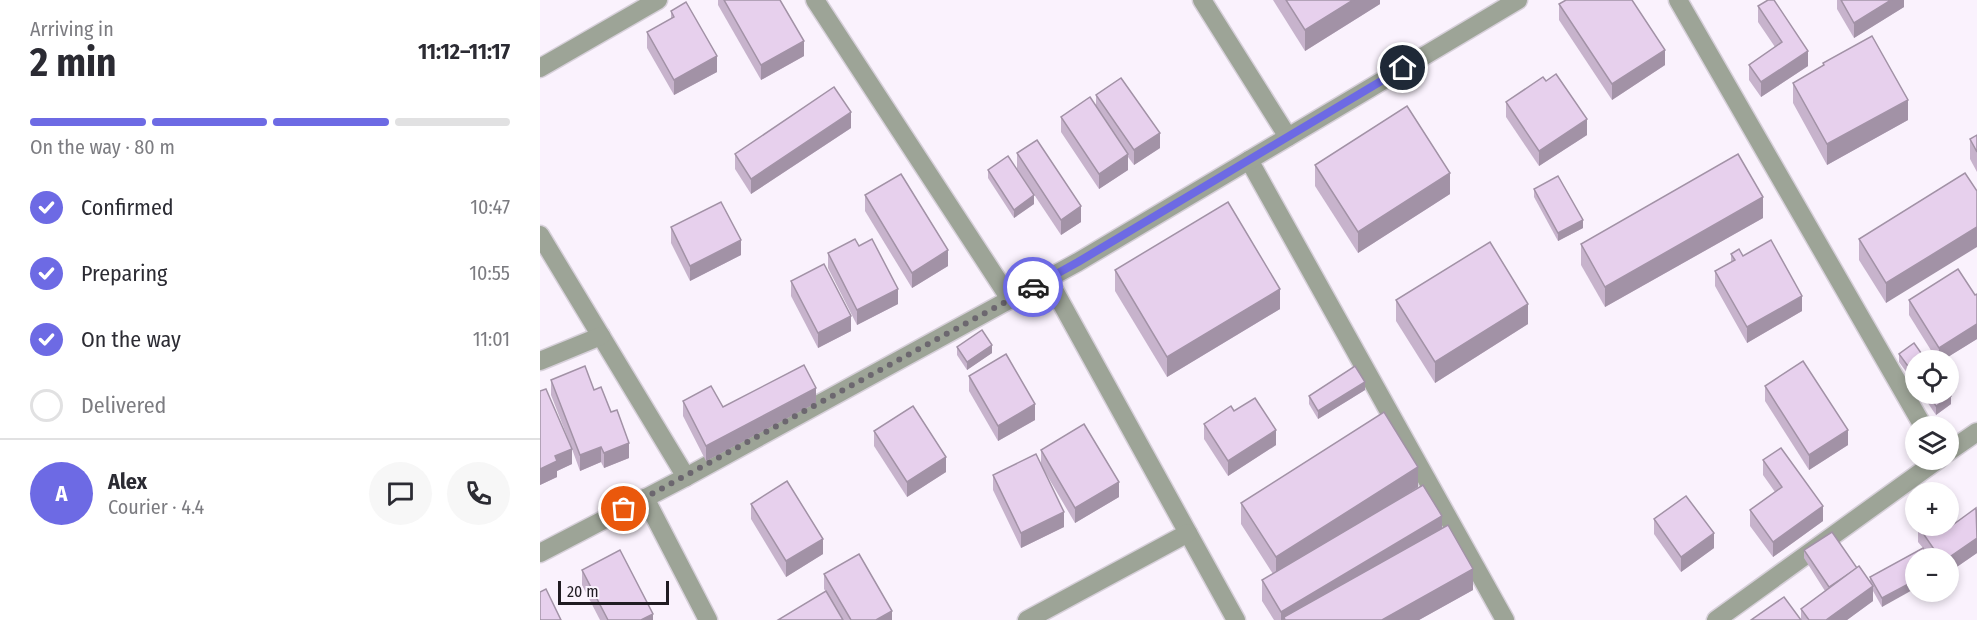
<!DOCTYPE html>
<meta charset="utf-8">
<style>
body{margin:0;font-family:"Fira Sans Condensed",sans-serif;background:#f7f7f7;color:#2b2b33;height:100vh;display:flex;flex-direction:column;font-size:22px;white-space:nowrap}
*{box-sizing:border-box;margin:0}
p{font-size:20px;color:#7c7c81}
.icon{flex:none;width:33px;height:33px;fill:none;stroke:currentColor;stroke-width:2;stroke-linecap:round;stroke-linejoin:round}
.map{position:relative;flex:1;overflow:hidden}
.side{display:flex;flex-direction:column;background:#fff;width:540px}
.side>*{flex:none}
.controls{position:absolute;left:1365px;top:350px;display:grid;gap:12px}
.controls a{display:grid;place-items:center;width:54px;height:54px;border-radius:50%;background:#fff;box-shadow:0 3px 9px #0003;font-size:30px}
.scale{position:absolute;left:18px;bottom:15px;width:111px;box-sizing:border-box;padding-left:6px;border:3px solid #201c22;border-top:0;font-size:16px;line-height:21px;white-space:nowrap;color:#201c22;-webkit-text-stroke:4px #faf2fd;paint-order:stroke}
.pin{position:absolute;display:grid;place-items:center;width:51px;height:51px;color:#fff;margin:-26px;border:3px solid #fff;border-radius:50%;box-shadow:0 2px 6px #0007}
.courier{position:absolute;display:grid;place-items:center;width:60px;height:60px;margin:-30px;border:4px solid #6d6ae4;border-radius:50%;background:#fff;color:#222;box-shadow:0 2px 8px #0007}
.overview em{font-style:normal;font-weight:700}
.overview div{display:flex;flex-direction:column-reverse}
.overview{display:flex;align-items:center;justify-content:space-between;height:102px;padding:0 30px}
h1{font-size:39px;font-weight:700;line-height:45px}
.bar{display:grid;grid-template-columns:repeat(4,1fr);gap:9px 6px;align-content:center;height:72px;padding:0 30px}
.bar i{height:8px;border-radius:4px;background:#e1e1e2}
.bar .active{background:#6d6ae4}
.bar p{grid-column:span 4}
.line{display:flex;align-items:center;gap:15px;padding:0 30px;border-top:2px solid #e1e1e2}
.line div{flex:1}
.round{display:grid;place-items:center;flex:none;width:63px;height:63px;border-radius:32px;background:#f7f7f7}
ol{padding:0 30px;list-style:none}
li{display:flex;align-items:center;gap:18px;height:66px}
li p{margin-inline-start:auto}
li .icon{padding:6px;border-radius:50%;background:#6d6ae4;color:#fff;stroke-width:4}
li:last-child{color:#7c7c81}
li i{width:33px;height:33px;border:3px solid #e1e1e2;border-radius:50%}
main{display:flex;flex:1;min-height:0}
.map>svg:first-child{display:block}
</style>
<main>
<section class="side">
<div class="overview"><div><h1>2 min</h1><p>Arriving in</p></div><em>11:12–11:17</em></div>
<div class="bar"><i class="active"></i><i class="active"></i><i class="active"></i><i></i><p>On the way · 80 m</p></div>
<ol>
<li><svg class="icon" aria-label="check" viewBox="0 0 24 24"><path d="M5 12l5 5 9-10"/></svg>Confirmed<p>10:47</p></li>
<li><svg class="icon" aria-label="check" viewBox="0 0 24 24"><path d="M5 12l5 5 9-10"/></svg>Preparing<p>10:55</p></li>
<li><svg class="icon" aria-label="check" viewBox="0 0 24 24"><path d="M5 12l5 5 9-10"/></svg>On the way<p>11:01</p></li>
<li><i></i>Delivered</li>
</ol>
<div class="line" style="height:108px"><b class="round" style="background:#6d6ae4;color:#fff">A</b><div><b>Alex</b><p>Courier · 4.4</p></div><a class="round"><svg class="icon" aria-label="chat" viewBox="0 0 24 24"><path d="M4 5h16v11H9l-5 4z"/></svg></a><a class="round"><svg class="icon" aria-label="phone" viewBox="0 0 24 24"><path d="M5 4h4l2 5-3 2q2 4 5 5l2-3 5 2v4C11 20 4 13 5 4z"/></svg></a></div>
</section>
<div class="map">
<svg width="1437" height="620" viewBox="0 0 1437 620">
<rect width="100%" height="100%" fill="#faf2fd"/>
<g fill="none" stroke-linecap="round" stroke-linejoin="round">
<g stroke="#d7d0da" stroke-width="21">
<g id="minor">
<polyline points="275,0 470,299"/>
<polyline points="662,0 748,137"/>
<polyline points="1138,0 1383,426"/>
<polyline points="0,68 118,0"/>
<polyline points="709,160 965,620"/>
<polyline points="0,235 146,477"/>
<polyline points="508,279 696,620"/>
<polyline points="0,361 61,336"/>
<polyline points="1408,452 1437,432"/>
<polyline points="105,498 168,620"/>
<polyline points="0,553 146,477 538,262 978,0"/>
<polyline points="487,620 648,533"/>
<polyline points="1176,620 1399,459"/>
</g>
</g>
<use href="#minor" stroke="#9da497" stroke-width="18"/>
</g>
<g fill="#c7b3cc">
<polygon points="178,0 240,0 264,56 221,80 178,5"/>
<polygon points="733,0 840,0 840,4 765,51"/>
<polygon points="1297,0 1364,0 1364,7 1314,38 1297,9"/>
<polygon points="1019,4 1125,65 1072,100 1019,20"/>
<polygon points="1218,6 1268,66 1221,97 1209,80 1209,65 1235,47 1218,22"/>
<polygon points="131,11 177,72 134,95 107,48 107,32 131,19"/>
<polygon points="1283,63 1368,120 1287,165 1253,103 1253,83 1283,66"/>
<polygon points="556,95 620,148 594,165 588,157 588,170 559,189 521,132 521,117 556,106"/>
<polygon points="966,102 1047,135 999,166 966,117"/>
<polygon points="311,128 211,194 195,169 195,154"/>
<polygon points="1437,135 1437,172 1430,159 1430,139"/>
<polygon points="477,153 541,222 521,235 477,169"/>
<polygon points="775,165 910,194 818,253 775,186"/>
<polygon points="448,170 494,204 474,218 448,178"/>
<polygon points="1425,173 1346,303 1319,260 1319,239"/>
<polygon points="994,189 1043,228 1018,241 994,197"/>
<polygon points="325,195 408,266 372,288 325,211"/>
<polygon points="1223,218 1065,307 1041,265 1041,244"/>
<polygon points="131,227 201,255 150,281 131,243"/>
<polygon points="319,246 358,304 317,325 288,268 288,253"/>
<polygon points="1191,254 1262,311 1207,343 1175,286 1175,271 1191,262"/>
<polygon points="575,270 740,309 627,377 575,291"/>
<polygon points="251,281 311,331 278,348 251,296"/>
<polygon points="1435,295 1437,339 1403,360 1397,360 1369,315 1369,300"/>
<polygon points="856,300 988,324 895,383 856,321"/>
<polygon points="417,347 452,353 427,370 417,355"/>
<polygon points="1359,354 1376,360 1376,385 1359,362"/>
<polygon points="429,376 495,420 458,441 429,391"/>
<polygon points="11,380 54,390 89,458 64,468 61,462 40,471 32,449 32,464 17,471 17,477 0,485 0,391 30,444 11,395"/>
<polygon points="1225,386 1308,445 1269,470 1225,401"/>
<polygon points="825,390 778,419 769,404 769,396"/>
<polygon points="1381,393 1408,393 1411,404 1396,415"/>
<polygon points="143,401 183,407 276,403 166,461 143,416"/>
<polygon points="694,411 736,445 688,476 664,439 664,424"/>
<polygon points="334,431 406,472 367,497 334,446"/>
<polygon points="501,450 579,497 535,523 505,472 524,527 481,548 453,490 453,475 501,463"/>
<polygon points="1223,460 1283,521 1233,557 1210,526 1210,510 1235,492 1223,475"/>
<polygon points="878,487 902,528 933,590 879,620 734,620 722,601 722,580 733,574 701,524 701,503"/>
<polygon points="211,504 283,554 246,577 211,519"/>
<polygon points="1437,509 1437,553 1408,573 1408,558 1389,558 1383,549 1342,607 1333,591 1333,601 1307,620 1211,620 1261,620 1261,609 1285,591 1264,558 1264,550 1317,568 1330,582 1330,577 1383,548 1378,542 1378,526 1403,532"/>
<polygon points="1114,519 1174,548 1141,572 1114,534"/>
<polygon points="42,570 113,620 60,620 42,585"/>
<polygon points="284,574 352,620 238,620 286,592 284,589"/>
</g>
<g fill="#a292a6">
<polygon points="813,0 840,0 840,4 765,51 765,30"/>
<polygon points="1351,0 1364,0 1364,7 1314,38 1314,23"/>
<polygon points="264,41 264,56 221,80 221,65"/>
<polygon points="1125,50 1125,65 1072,100 1072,84"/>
<polygon points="1268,51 1268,66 1221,97 1221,82"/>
<polygon points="177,56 177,72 134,95 134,80"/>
<polygon points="1368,100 1368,120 1287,165 1287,144"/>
<polygon points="311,112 311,128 211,194 211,179"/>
<polygon points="1047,119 1047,135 999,166 999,151"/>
<polygon points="620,133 620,148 594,165 594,150"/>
<polygon points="588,154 588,170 559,189 559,174"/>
<polygon points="910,173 910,194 818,253 818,232"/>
<polygon points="494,195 494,204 474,218 474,210"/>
<polygon points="1223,197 1223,218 1065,307 1065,287"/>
<polygon points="541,206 541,222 521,235 521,220"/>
<polygon points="1043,220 1043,228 1018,241 1018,233"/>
<polygon points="1437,227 1437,247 1346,303 1346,283"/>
<polygon points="201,240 201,255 150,281 150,266"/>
<polygon points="408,250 408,266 372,288 372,273"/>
<polygon points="358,289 358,304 317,325 317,310"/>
<polygon points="740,289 740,309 627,377 627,357"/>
<polygon points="1262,296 1262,311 1207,343 1207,327"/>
<polygon points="988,304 988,324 895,383 895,362"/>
<polygon points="311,316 311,331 278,348 278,333"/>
<polygon points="1437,324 1437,339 1403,360 1399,360 1399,348"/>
<polygon points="452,345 452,353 427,370 427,362"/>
<polygon points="825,382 825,390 778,419 778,411"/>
<polygon points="276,388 276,403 166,461 166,446"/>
<polygon points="1411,396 1411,404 1396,415 1396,406"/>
<polygon points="495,404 495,420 458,441 458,426"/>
<polygon points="736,430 736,445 688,476 688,461"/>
<polygon points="1308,430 1308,445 1269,470 1269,455"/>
<polygon points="89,443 89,458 64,468 64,453"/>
<polygon points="61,447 61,462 40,471 40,455"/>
<polygon points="32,449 32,464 17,471 17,477 0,485 0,469 15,456"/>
<polygon points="406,457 406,472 367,497 367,482"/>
<polygon points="878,467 878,487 736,578 736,557"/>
<polygon points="579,482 579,497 535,523 535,508"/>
<polygon points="1283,506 1283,521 1233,557 1233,542"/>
<polygon points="524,512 524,527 481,548 481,533"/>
<polygon points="902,516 902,537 744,617 744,620 741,620 741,612"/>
<polygon points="1174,533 1174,548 1141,572 1141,557"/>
<polygon points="1437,538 1437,553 1408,573 1408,558"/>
<polygon points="283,539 283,554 246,577 246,561"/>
<polygon points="933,569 933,590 879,620 842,620"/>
<polygon points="1376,580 1376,588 1342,607 1342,598"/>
<polygon points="1333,586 1333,601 1307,620 1286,620"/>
<polygon points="352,611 352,620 336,620"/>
<polygon points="113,614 113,620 101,620"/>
</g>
<g fill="#e7d0ed" stroke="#a292a6" stroke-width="1.5">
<polygon points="184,0 240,0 264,41 221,65"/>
<polygon points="746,0 813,0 765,30"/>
<polygon points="1026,0 1092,0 1125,50 1072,84 1019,4"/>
<polygon points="1228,0 1234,0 1268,51 1221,82 1209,65 1242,42 1218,6"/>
<polygon points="1301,0 1351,0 1314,23"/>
<polygon points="146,2 177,56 134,80 107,32 134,17 131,11"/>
<polygon points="1332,36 1368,100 1287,144 1253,83 1284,65 1283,63"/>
<polygon points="1016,74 1047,119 999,151 966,102 1003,77 1006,81"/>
<polygon points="581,78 620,133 594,150 556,95"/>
<polygon points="294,87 311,112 211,179 195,154"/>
<polygon points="550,97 588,154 559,174 521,117"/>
<polygon points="867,106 910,173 818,232 775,165"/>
<polygon points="1437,135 1437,152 1430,139"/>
<polygon points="497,140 541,206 521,220 477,153"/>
<polygon points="1198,154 1223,197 1065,287 1041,244"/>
<polygon points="468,156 494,195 474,210 448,170"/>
<polygon points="1425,173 1437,191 1437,227 1346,283 1319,239"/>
<polygon points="361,174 408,250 372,273 325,195"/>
<polygon points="1018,176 1043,220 1018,233 994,189"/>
<polygon points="181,202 201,240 150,266 131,227"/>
<polygon points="688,202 740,289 627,357 575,270"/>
<polygon points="315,239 319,246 332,239 358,289 317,310 288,253"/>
<polygon points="1231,240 1262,296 1207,327 1175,271 1195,260 1191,254 1199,249 1203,256"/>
<polygon points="950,242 988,304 895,362 856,300"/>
<polygon points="284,264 311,316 278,333 251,281"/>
<polygon points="1418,269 1435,295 1437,294 1437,324 1399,348 1369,300"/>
<polygon points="442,330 452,345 427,362 417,347"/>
<polygon points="1374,343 1386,360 1376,360 1376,377 1359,354"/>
<polygon points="466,354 495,404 458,426 429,376"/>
<polygon points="1263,361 1308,430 1269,455 1225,386"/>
<polygon points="264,365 276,388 166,446 143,401 171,386 183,407"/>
<polygon points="45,366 54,390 61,387 71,412 77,410 89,443 64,453 61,447 40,455 11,380"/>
<polygon points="815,366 825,382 778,411 769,396"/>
<polygon points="6,389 32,449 15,456 17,461 0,469 0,391"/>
<polygon points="1408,392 1411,396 1396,406 1387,393 1408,393"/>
<polygon points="715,398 736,430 688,461 664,424 691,406 694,411"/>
<polygon points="373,406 406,457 367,482 334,431"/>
<polygon points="844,412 878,467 736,557 701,503"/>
<polygon points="544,424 579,482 535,508 501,450"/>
<polygon points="1241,448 1283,506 1233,542 1210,510 1242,487 1223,460"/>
<polygon points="496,454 524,512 481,533 453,475"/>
<polygon points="247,481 283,539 246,561 211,504"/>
<polygon points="883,485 902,516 741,612 722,580"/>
<polygon points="1146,496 1174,533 1141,557 1114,519"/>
<polygon points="1436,508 1437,538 1408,558 1400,558 1378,526 1380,525 1398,525 1403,532"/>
<polygon points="908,525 933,569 842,620 745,620 744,617"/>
<polygon points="1292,532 1317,568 1289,587 1264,550"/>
<polygon points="1383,548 1388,558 1376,558 1376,580 1342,598 1330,577"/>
<polygon points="80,550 113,614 101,620 68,620 42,570"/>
<polygon points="319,554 352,611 336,620 311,620 284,574"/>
<polygon points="1319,566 1333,586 1286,620 1269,620 1261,609"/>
<polygon points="6,589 21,620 0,620 0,592"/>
<polygon points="286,591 303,620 238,620"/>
<polygon points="1244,597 1261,620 1211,620"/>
</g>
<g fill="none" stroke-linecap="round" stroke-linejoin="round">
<polyline stroke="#6c676f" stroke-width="6" stroke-dasharray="0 10.8" points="84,509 493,287"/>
<polyline stroke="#6d6ae4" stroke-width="8" points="493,287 538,262 863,68"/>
</g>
</svg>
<div class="controls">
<a><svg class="icon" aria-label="locate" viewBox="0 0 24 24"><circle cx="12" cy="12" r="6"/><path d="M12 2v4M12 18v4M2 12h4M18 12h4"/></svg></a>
<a><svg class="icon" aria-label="layers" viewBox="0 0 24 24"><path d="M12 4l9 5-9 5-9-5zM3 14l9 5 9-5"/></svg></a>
<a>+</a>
<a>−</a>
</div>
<div class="scale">20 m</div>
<div class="pin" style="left:84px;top:509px;background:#ea580c"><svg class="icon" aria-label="bag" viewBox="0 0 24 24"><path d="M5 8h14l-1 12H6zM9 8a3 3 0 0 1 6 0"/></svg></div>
<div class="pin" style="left:863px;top:68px;background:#1f2937"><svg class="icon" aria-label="home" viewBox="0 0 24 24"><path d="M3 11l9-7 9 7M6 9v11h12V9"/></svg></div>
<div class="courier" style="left:493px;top:287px"><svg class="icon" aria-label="car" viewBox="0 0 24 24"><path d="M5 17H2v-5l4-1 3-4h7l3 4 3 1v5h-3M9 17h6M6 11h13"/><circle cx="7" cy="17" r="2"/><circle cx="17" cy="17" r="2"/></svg></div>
</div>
</main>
